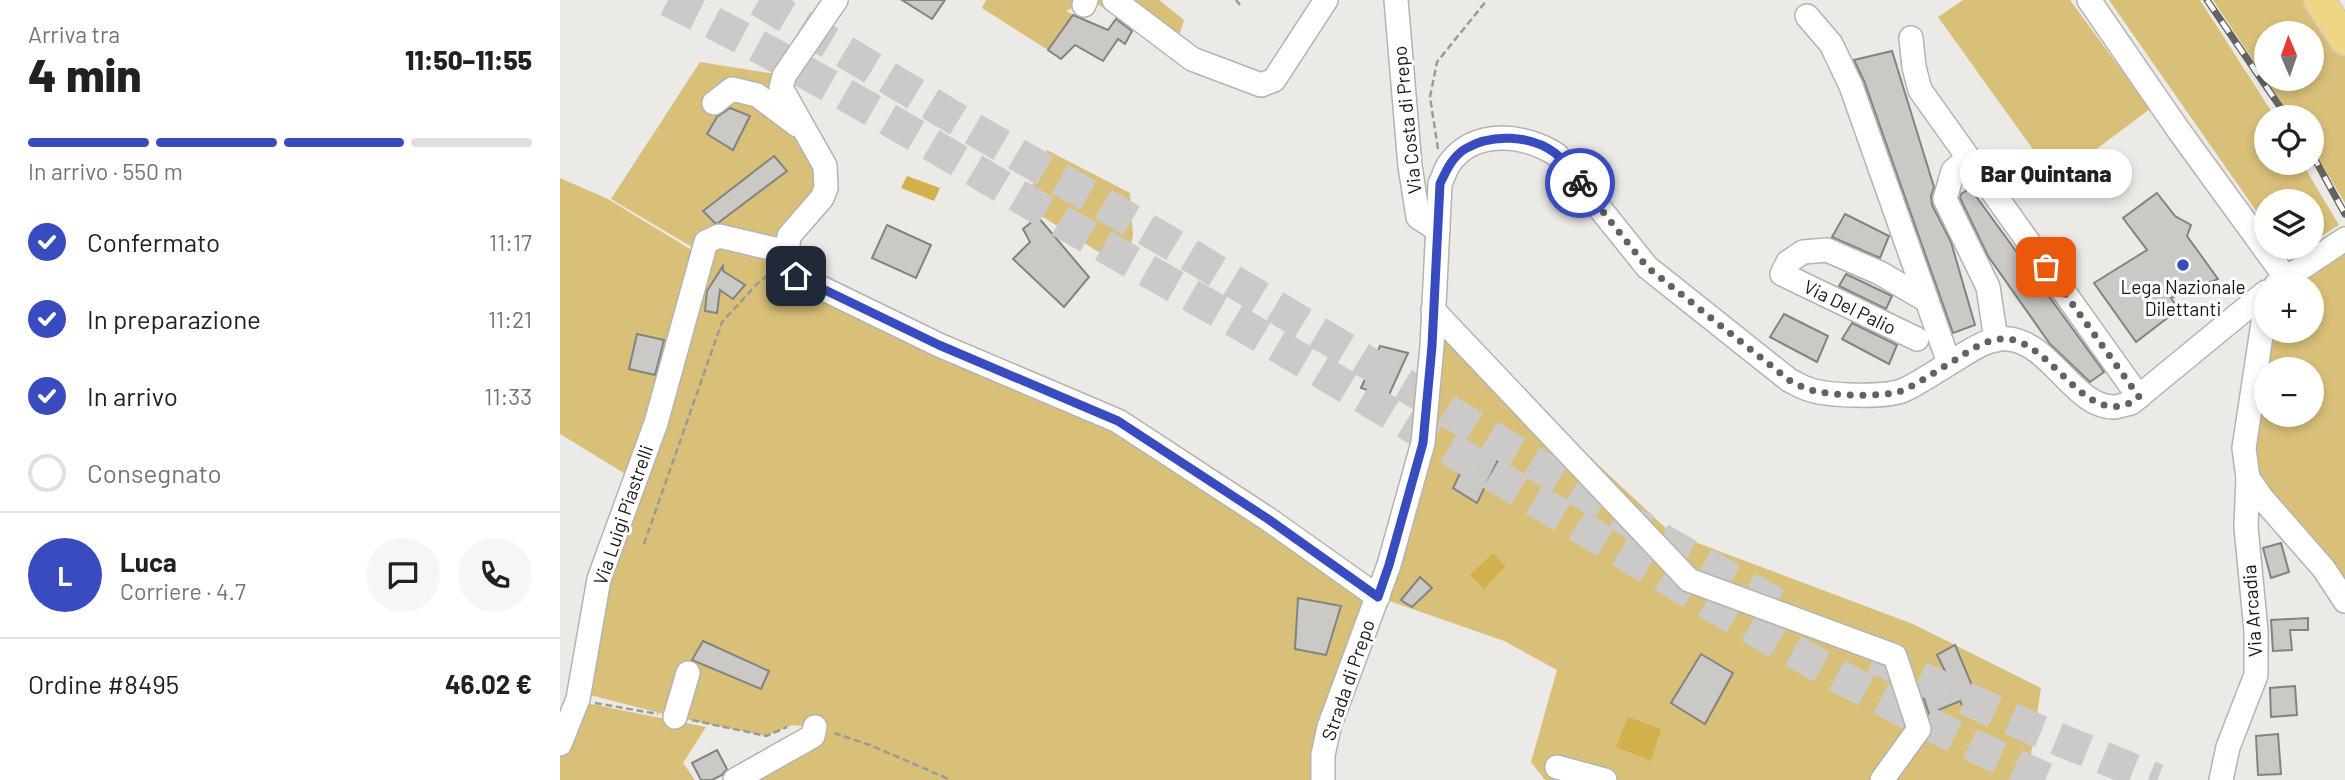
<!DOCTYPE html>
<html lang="it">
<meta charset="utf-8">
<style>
body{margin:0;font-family:Barlow,sans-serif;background:#f6f6f6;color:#202124;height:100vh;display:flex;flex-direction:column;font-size:26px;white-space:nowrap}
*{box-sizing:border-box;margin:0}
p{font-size:23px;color:#757577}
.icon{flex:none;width:38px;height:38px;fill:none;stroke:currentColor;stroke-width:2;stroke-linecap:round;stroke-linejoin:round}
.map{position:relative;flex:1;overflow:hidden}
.panel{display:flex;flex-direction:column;background:#fff;width:560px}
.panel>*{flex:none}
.needle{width:46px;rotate:358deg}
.tools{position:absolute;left:1694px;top:21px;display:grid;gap:14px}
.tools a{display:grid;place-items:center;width:70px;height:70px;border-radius:50%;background:#fff;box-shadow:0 4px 10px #0003;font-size:35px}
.pin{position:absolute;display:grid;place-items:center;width:60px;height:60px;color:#fff;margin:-30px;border-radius:14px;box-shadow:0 4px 10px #0006}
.courier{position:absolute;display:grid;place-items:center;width:70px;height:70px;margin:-35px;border:5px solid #394cbf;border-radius:50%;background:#fff;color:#222;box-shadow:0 2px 9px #0007}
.bubble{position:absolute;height:49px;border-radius:24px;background:#fff;box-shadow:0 4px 10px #0003;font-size:23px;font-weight:800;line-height:49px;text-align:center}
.summary em{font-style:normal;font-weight:800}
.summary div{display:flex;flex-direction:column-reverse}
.summary{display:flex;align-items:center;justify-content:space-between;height:119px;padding:0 28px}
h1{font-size:46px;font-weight:800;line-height:52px}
.bar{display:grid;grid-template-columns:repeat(4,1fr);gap:10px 7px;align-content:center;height:84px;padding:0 28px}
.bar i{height:9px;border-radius:5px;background:#e0e0e0}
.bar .on{background:#394cbf}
.bar p{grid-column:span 4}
.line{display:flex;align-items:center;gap:18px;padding:0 28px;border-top:2px solid #e0e0e0}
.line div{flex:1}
.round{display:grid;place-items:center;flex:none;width:74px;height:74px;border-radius:37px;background:#f6f6f6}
ol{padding:0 28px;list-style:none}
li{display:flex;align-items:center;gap:21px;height:77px}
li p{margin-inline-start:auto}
li .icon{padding:7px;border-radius:50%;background:#394cbf;color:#fff;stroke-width:4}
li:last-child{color:#757577}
li i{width:38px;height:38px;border:4px solid #e0e0e0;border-radius:50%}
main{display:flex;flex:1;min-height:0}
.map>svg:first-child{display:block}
</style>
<main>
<section class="panel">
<div class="summary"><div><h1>4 min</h1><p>Arriva tra</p></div><em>11:50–11:55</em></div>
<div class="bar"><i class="on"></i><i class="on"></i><i class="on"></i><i></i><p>In arrivo · 550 m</p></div>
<ol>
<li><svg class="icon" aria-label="check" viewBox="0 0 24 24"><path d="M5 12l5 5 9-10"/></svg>Confermato<p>11:17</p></li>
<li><svg class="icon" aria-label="check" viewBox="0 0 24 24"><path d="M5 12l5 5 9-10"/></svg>In preparazione<p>11:21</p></li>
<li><svg class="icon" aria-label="check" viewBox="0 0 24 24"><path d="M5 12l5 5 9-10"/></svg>In arrivo<p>11:33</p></li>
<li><i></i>Consegnato</li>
</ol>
<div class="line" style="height:126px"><b class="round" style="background:#394cbf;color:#fff">L</b><div><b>Luca</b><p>Corriere · 4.7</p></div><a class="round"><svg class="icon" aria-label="chat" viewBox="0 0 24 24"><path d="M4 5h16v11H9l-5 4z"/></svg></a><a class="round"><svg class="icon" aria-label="phone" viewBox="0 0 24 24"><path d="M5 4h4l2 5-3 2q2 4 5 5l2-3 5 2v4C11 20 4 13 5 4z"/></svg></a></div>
<div class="line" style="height:91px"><div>Ordine #8495</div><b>46.02 €</b></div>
</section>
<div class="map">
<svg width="1785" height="780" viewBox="0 0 1785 780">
<rect width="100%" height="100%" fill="#ebeae7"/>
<g fill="#d9c079" fill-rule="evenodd">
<polygon points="426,0 527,0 506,11 513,15 488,50 422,8"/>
<polygon points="532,0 599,0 624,20 613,56"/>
<polygon points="1403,0 1510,0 1590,109 1495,180 1378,17"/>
<polygon points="1549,0 1640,0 1715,117 1706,117 1706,163 1742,163 1779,225 1752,242 1752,201 1706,201 1706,225"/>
<path d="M 1653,0 L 1755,0 L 1785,47 L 1785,203 L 1752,148 L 1752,117 L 1731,117 ZM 1706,33 L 1752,33 L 1752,79 L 1706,79 Z"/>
<polygon points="140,62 215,74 245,145 255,176 251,200 206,245 158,233 142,253 51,199"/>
<polygon points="487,150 570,193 573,236 564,268 464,205"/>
<polygon points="0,178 48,199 143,257 146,242 227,252 231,269 558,421 817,596 863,443 873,310 1111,533 1353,624 1481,688 1467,780 985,780 971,762 997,670 944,641 818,597 763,780 185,780 255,727 232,725 206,736 115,717 22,693 72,478 0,434"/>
<path d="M 1785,239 L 1785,601 L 1702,498 L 1688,415 L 1706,331 L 1752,331 L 1752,285 L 1716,285 ZM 1706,369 L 1752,369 L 1752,415 L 1706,415 Z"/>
<polygon points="16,701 146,727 123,763 135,780 0,780 0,743"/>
</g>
<g fill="#d2b04c">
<polygon points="347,176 380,188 374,201 341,188"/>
<polygon points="933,553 945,566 924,589 910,575"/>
<polygon points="1068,717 1101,729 1091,761 1056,747"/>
</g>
<g fill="#cac9c5" stroke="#848380" stroke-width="2">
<polygon points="342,0 385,0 372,19"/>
<polygon points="513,15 548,30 556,19 572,31 565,44 558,39 543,61 515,45 501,59 488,50"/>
<polygon points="1332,51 1374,187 1371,196 1372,205 1391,242 1415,325 1393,333 1304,81 1294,60"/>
<polygon points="170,108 190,116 173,150 147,134 157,117"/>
<polygon points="214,156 227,171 158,223 155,223 143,211"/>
<polygon points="1410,188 1544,372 1530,382 1490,344 1428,256 1400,198 1401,194"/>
<polygon points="1597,193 1615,216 1631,225 1627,236 1658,279 1611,298 1619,309 1576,342 1534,283 1587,250 1563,218"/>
<polygon points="1285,214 1329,236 1320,258 1272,237"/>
<polygon points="478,217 529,277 504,307 453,259 470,242 463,229"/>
<polygon points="327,225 371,245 356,278 312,258"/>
<polygon points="163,266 163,271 185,285 173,299 160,290 157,313 145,311 147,291"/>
<polygon points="1286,274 1332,296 1326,309 1279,286"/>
<polygon points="1224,314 1268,336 1257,362 1210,337"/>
<polygon points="1292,323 1337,345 1329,364 1282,339"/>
<polygon points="77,334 104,340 95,375 69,369"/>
<polygon points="820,346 848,353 828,397 801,388"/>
<polygon points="913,446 939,458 917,503 893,488"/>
<polygon points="1721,543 1729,572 1711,578 1703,548"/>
<polygon points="860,577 872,588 852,607 841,600"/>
<polygon points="738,598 781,606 766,655 735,649"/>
<polygon points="1748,618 1748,630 1730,630 1732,650 1713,651 1711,620"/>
<polygon points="143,641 209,671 201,689 132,660"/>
<polygon points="1395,645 1419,702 1403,707 1400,701 1369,714 1359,683 1386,673 1377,655"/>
<polygon points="1141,654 1173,673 1145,724 1111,703"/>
<polygon points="1735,686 1737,715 1711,717 1710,688"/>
<polygon points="1718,734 1721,774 1698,775 1696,736"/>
<polygon points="157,750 167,769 162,775 152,780 141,780 132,763"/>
</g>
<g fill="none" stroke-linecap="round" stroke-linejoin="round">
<g stroke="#cbcac8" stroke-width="33" stroke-dasharray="33 17" stroke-linecap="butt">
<path d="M 108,0 C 244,67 373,146 504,223 C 570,262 638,298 704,338 C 789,388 873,439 957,489 C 1131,593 1303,698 1488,780"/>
<polyline points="199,0 408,126 605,240 1096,537 1232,613"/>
<polyline points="1314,657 1476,730 1597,780"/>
</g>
<g stroke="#b4b3b0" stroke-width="26">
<g id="minor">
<polyline points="276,0 224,76 221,88 265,166 266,188 262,198 229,236 227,252 231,269 237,276 379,345 558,421 708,519 818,597"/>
<polyline points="554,0 632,59 701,85 714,80 766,0"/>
<polyline points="836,0 850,166 858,217 878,230"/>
<polyline points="1529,0 1617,128 1726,278"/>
<polyline points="524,5 526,0"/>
<polyline points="1247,16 1271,44 1291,86 1389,363"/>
<polyline points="1351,38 1354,67 1360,90 1579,397"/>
<polyline points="154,103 172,89 197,95 237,125"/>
<polyline points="1408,158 1393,171 1385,199 1428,287 1436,340"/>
<polyline points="1716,285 1785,239"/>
<polyline points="1706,303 1684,448 1688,478 1702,498 1764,569 1785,601"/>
<polyline points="873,310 1129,580 1335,656 1359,729 1322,780"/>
<polyline points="1357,339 1222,274 1228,262 1243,252 1267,250 1320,273 1366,300"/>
<polyline points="115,717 128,673"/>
<polyline points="0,744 18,699 39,579 96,423 146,242 159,236 227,252"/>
<polyline points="997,767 1045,780"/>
<polyline points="175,780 253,736 255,727"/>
<path d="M 763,780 L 763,755 L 769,727 L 829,565 L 863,443 L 872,346 L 880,184 C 883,178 885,170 889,164 C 914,128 965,134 997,155 L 1087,267 L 1229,380 C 1235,383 1241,387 1248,389 C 1266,396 1326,398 1344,390 C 1361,382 1378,370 1395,360 C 1411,350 1429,337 1449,339 C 1492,344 1514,408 1555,407 C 1560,406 1566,404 1571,403 L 1706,292"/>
<polyline points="1661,780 1668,747 1696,675 1696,631 1686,527 1688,478"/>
</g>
</g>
<g stroke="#c8c8c7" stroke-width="33">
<polyline id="major" points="1759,0 1785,40"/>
</g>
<g stroke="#9b9a97" stroke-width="2.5" stroke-dasharray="7 3.5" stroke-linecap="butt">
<polyline points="676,0 680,5"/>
<polyline points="878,149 870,97 877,62 927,0"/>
<polyline points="84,544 162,322 198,283 211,273"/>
<polyline points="35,703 98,714"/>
<polyline points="132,720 206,736 227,727"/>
<polyline points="274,733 310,745 391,780"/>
</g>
<use href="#minor" stroke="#fff" stroke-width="23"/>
<use href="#major" stroke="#efd687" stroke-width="30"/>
<g stroke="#646361" stroke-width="7">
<g id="rail">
<polyline points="1647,0 1727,117"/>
<polyline points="1752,154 1785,214"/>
</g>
</g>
<use href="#rail" stroke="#fff" stroke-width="4.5" stroke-dasharray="13" stroke-linecap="butt"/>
</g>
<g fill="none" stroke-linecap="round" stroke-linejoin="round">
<path stroke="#62625f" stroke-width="7" stroke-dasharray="0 12.6" d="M 1020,183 L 1087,267 L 1229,380 C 1235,383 1241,387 1248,389 C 1266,396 1326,398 1344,390 C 1361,382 1378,370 1395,360 C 1411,350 1428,337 1448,339 C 1495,344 1529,436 1579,397 L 1486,267"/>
<path stroke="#394cbf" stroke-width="9" d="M 236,276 L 379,345 L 558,421 L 708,519 L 818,597 L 829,565 L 863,443 L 872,346 L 880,184 C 886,171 892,157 905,149 C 931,133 971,135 995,153 C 1004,160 1012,173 1020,183"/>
</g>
<circle fill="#394cbf" stroke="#fff" stroke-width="2.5" cx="1623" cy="265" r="7"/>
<g text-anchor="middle" stroke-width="6" stroke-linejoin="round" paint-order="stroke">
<g font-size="19" fill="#181816" stroke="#fff">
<text transform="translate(847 120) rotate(-96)" y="7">Via Costa di Prepo</text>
<text transform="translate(1290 307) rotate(26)" y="7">Via Del Palio</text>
<text transform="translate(63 515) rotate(-71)" y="7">Via Luigi Piastrelli</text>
<text transform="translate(1692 611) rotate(-94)" y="7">Via Arcadia</text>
<text transform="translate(788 680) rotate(-71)" y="7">Strada di Prepo</text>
</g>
<g font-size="19" fill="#181816" stroke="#fff">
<text x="1623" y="294">Lega Nazionale<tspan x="1623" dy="22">Dilettanti</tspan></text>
</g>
</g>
</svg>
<div class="tools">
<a><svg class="needle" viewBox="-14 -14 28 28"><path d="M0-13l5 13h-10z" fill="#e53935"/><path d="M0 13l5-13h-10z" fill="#757577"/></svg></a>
<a><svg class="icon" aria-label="locate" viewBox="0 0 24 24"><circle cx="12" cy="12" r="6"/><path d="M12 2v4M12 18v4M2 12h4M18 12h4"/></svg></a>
<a><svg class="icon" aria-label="layers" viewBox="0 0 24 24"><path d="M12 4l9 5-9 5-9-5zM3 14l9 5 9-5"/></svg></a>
<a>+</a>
<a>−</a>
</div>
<div class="pin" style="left:1486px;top:267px;background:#ea580c"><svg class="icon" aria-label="bag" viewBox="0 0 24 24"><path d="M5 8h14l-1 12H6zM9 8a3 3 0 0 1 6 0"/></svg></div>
<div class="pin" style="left:236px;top:276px;background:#1f2937"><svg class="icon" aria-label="home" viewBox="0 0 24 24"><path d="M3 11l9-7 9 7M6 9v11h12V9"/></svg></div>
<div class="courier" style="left:1020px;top:183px"><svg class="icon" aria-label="bike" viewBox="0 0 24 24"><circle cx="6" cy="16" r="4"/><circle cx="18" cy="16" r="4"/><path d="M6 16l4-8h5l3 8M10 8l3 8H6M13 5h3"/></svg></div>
<div class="bubble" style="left:1400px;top:149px;width:172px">Bar Quintana</div>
</div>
</main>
